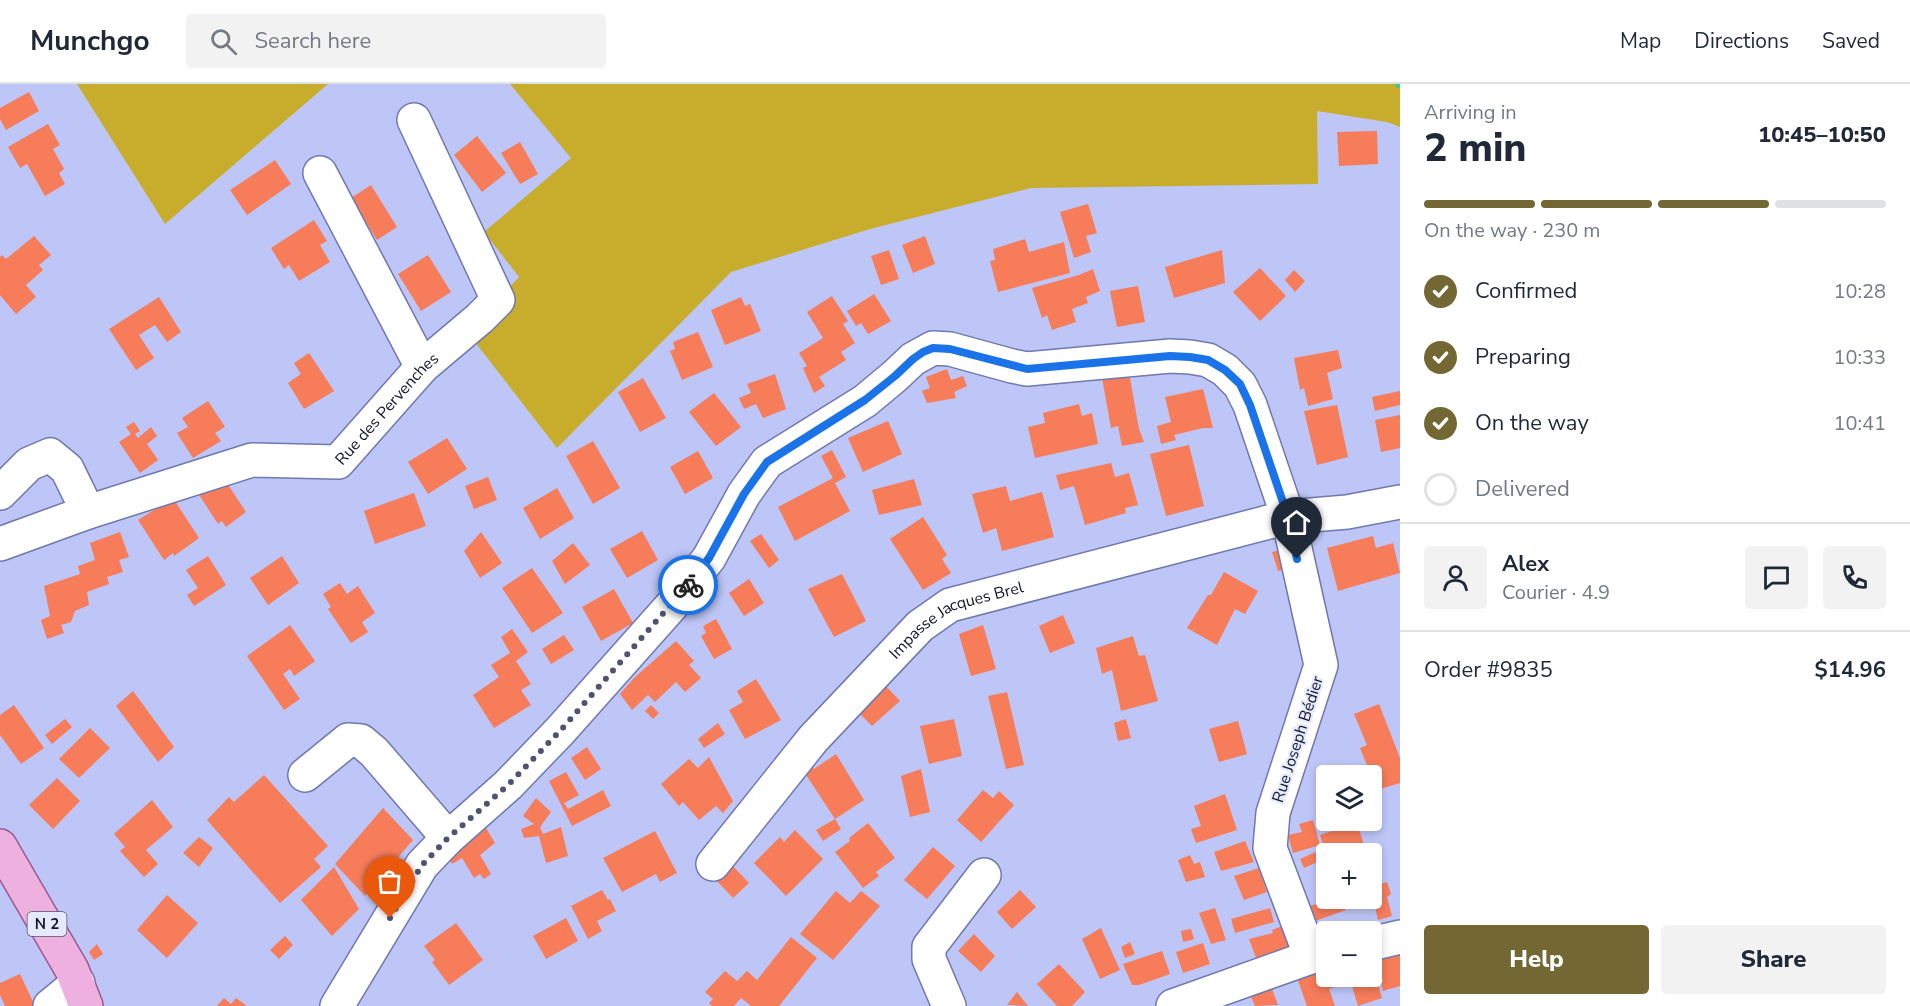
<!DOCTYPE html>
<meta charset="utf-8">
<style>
body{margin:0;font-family:"Nunito Sans",sans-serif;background:#f2f2f3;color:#1f2937;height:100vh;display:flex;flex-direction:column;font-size:22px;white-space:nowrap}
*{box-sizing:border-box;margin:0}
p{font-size:20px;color:#747a83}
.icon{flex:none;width:33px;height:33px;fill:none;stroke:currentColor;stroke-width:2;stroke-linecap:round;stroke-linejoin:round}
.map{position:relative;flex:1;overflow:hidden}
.side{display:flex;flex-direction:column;background:#fff;width:510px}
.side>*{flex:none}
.fabs{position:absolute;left:1316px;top:681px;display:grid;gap:12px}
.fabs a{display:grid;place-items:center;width:66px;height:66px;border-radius:6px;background:#fff;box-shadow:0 3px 9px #0003;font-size:30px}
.pin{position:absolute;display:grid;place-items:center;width:51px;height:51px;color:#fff;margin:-62px -26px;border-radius:50% 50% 50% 0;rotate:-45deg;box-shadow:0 0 6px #0007}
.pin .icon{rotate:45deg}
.courier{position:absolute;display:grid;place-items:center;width:60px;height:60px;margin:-30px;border:4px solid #1a73e8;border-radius:50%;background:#fff;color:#222;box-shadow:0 2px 8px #0007}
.summary em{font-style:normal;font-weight:800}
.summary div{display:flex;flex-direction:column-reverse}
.summary{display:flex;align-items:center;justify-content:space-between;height:102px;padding:0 24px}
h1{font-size:39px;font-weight:800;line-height:45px}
.bar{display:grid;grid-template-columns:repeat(4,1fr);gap:9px 6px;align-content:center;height:72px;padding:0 24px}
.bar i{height:8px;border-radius:4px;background:#e0e1e3}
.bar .active{background:#736734}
.bar p{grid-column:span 4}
.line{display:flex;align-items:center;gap:15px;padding:0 24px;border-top:2px solid #e0e1e3}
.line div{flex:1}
.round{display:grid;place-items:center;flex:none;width:63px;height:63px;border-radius:6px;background:#f2f2f3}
ol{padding:0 24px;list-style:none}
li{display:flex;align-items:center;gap:18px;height:66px}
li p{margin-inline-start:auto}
li .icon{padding:6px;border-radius:50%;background:#736734;color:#fff;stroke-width:4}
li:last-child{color:#747a83}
li i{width:33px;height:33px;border:3px solid #e0e1e3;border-radius:50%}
.action{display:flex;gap:12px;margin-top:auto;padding:12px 24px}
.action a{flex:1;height:69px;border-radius:6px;background:#736734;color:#fff;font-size:24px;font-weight:800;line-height:69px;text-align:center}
.action a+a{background:#f2f2f3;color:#1f2937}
header{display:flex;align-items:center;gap:36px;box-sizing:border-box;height:84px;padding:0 30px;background:#fff;border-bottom:2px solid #e0e1e3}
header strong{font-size:28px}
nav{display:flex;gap:33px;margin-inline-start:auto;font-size:21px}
.search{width:420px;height:54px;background:#f2f2f3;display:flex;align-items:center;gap:15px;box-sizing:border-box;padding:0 21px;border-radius:6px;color:#747a83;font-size:22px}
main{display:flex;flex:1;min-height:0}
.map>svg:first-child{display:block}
</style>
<header>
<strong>Munchgo</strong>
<div class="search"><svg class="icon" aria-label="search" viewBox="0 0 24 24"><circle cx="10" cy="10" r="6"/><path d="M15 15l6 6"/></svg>Search here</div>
<nav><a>Map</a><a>Directions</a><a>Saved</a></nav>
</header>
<main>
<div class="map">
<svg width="1400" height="922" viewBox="0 0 1400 922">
<rect width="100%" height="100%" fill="#bdc6f7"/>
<g fill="#c8ad2d">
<polygon points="77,0 328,0 165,140"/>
<polygon points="510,0 1400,0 1400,43 1387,38 1317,27 1318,100 1031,104 870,145 731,188 557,364 468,249 519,193 484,148 571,74"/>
</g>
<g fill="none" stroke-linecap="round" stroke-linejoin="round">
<polyline stroke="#3eca83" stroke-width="8" points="1399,0 1400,0"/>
</g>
<g fill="#f67c5a">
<polygon points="29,8 39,27 6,46 0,35 0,24"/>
<polygon points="48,40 60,61 53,65 64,85 59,89 65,100 45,112 27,80 20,84 8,63"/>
<polygon points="1377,47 1378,80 1339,82 1337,48"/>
<polygon points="477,52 506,89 482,108 454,71"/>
<polygon points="520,58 538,90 520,100 501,69"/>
<polygon points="275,76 291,100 247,131 230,106"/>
<polygon points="371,101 397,143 377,156 351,114"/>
<polygon points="1088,120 1097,149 1086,152 1091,168 1074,174 1060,128"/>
<polygon points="314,136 327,157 320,161 330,178 299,197 289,181 284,185 271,164"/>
<polygon points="34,152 51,171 39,181 43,186 26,201 36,213 16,230 0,211 0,173 2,171 6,175"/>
<polygon points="925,152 935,180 913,189 902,161"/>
<polygon points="1025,155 1029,168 1064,158 1070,189 998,208 990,177 995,176 993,165"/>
<polygon points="889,166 899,195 881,201 871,172"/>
<polygon points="1222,166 1225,199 1174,214 1165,183"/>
<polygon points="428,171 451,208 421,227 398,190"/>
<polygon points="1260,184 1286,212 1260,237 1233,208"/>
<polygon points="1093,185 1100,207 1086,213 1088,219 1072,225 1076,238 1052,246 1047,231 1042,234 1032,204 1079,191"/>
<polygon points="1294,186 1305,197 1295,208 1285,196"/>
<polygon points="1138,202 1145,238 1117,243 1110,207"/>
<polygon points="874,210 891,237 868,250 861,239 856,242 847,227"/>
<polygon points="832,212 848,237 843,240 855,259 841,268 846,276 819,293 825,302 814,309 803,284 807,282 799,269 823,254 807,228"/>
<polygon points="159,213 181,248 167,258 155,241 139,251 154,274 136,286 109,245"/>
<polygon points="741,213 745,222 750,220 761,247 725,261 711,226"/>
<polygon points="698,248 713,283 682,296 670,267 675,265 673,258"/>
<polygon points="1338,266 1342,284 1327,289 1333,315 1308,322 1304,304 1300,306 1294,274"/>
<polygon points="309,269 334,307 304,325 288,299 301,290 294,279"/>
<polygon points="1128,283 1139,345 1144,358 1122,362 1118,342 1111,344 1101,288"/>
<polygon points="947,285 951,296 963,292 967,302 954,308 956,314 927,319 922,307 930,304 926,293"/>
<polygon points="775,290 786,325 763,334 756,320 744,325 739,314 751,309 747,300"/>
<polygon points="643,294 666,334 640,348 618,308"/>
<polygon points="1203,305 1213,344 1203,344 1174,351 1176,356 1161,360 1157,342 1171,338 1165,313"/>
<polygon points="1400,307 1400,321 1375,327 1372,313"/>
<polygon points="714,309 741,343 716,362 689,328"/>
<polygon points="208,317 225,343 215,349 221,357 193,374 177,349 188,343 182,334"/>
<polygon points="1079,320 1082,332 1092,329 1098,360 1035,374 1028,343 1045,339 1043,329"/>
<polygon points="1337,321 1348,373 1317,381 1304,327"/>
<polygon points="1400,331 1400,364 1381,368 1375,336"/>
<polygon points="888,337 902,370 863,388 848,354"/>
<polygon points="134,338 140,347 135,350 138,354 151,343 157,352 147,360 158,376 140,389 119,358 131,350 126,343"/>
<polygon points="447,354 467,385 428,410 408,378"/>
<polygon points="593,357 620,404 593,420 566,372"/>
<polygon points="1189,361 1204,422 1166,432 1150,370"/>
<polygon points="832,366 846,393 835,399 850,427 795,457 778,423 833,394 821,372"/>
<polygon points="698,367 713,394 685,410 670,383"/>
<polygon points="1111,379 1115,393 1129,389 1138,421 1125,424 1126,429 1085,441 1074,402 1060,406 1056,391"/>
<polygon points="488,393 497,416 474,425 465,402"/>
<polygon points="914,395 922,421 879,431 872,406"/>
<polygon points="227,399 246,428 226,443 222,437 218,440 198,409 214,400 218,405"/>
<polygon points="1006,402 1010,417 1042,408 1054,453 1002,467 996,444 983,449 972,410"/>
<polygon points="557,404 574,434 540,455 523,424"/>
<polygon points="414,409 426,442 375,460 364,427"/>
<polygon points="173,414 199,454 174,472 173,469 164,476 138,436"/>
<polygon points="923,433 947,471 942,475 951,489 923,506 890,455"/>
<polygon points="642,447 658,476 627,494 610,465"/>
<polygon points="120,448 129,473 119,476 123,488 107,493 109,500 87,508 89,521 75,527 71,538 61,541 64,549 47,555 41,536 50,532 44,502 80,490 78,482 95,476 90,459"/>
<polygon points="481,448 502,479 480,494 464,467"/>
<polygon points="761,450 779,476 769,484 750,457"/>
<polygon points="1373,452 1376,464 1393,459 1400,489 1338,507 1327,464"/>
<polygon points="573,459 590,481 565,500 552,477"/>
<polygon points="1284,465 1289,484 1278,487 1272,468"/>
<polygon points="208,472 226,501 194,522 187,511 198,504 186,486"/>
<polygon points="282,472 299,499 268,521 250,494"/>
<polygon points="532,484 563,529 532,549 502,504"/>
<polygon points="1224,488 1258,507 1245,530 1235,525 1217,561 1187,544 1208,511 1211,511"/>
<polygon points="842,490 866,537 834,553 808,505"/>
<polygon points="749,495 764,519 744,532 729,509"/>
<polygon points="340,499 347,510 358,502 375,529 362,538 368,548 351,559 328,525 331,523 323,510"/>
<polygon points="614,505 633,539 601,557 582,523"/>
<polygon points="1063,531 1075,559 1050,569 1039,542"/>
<polygon points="716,535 732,565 714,575 701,552 706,549 703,542"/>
<polygon points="290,541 315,577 294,592 290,585 283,590 300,615 284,626 247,572"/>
<polygon points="983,541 996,585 971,592 959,550"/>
<polygon points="512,545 528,568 516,577 531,600 521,606 531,621 494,644 473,611 499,593 491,581 510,569 501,553"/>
<polygon points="564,551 574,566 551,580 542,565"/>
<polygon points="1133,552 1139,572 1145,571 1158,617 1121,627 1112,586 1102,590 1096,564"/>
<polygon points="676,557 694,577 689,581 701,594 685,608 676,598 655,618 648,611 632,626 620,610 634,594"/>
<polygon points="756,595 781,636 745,655 729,626 743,618 737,607"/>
<polygon points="881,597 900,617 872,642 856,626"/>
<polygon points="133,607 174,663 158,678 116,622"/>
<polygon points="1007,608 1024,681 1006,685 988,612"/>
<polygon points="1379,620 1400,674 1400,699 1377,706 1360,664 1367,661 1354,630"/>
<polygon points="14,621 44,664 21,680 0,651 0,631"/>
<polygon points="651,621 659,629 653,635 645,627"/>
<polygon points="65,635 72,643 52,660 45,651"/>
<polygon points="954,635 962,672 929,680 920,642"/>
<polygon points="1126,635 1131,654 1118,657 1114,639"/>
<polygon points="1238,637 1247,670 1219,678 1209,645"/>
<polygon points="718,639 725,650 704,664 698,655"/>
<polygon points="90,644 110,664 79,694 59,675"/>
<polygon points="587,663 601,685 585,696 571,674"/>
<polygon points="836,670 864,716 835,735 799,680 808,674 814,685"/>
<polygon points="709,673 733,717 723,729 716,722 699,736 683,718 679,722 661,700 689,675 698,684"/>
<polygon points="921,685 930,728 910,733 901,692"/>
<polygon points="566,688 579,711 564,719 568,725 603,706 611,722 572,742 549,697"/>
<polygon points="264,691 328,762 314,775 321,783 280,819 207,736 229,713 234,718"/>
<polygon points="57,694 80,717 53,745 29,721"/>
<polygon points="983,706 993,714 999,707 1014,721 981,758 957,736"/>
<polygon points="1225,710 1237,746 1196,759 1191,745 1201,742 1194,722"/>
<polygon points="536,714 551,728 540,743 543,750 561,743 568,772 546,779 539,752 524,754 521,745 534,740 523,732"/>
<polygon points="152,716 173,743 146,766 158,780 144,793 120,767 125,763 114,750"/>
<polygon points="383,724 413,756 365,812 335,780"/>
<polygon points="835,735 841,745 823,757 816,746"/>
<polygon points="1313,736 1320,761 1293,769 1288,751 1302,748 1299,740"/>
<polygon points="1329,736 1356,736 1366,767 1359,770 1326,770 1320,751 1332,747"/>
<polygon points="868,739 895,774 876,788 879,792 863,804 835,768 850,757 849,754"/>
<polygon points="486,744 495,759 480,771 491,790 484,795 480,790 474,794 462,774 452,780 446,768"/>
<polygon points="795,746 823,775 786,812 754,779 780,753 784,758"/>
<polygon points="655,747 677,789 660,798 656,790 622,808 603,774"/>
<polygon points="199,753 213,764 199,783 183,769"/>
<polygon points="1245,757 1254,778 1221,787 1214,768"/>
<polygon points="933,763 955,782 927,815 904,796"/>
<polygon points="1320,766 1324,775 1304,784 1300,775"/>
<polygon points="1190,771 1194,780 1200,778 1205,793 1186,798 1178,776"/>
<polygon points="731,780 749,799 733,814 715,795"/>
<polygon points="334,783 359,825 332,852 301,816"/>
<polygon points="1259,784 1267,808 1244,816 1234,792"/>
<polygon points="1376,785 1380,800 1387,798 1391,810 1387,813 1392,832 1378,836 1373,814 1371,814 1371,787"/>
<polygon points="1326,805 1326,814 1342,814 1346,826 1315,837 1310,822 1325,817 1321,807"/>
<polygon points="602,806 608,816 610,815 616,827 597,837 602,847 588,855 571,822"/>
<polygon points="1020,806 1036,823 1012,845 997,828"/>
<polygon points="836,807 850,819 861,807 880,822 833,876 800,850"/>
<polygon points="167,811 198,839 167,874 137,846"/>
<polygon points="1215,824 1226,856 1211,860 1199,829"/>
<polygon points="1270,824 1274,838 1235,849 1231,835"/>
<polygon points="566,834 578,857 546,875 533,852"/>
<polygon points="456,839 483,876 449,901 432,878 435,876 424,862"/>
<polygon points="1285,841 1295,865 1258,879 1249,855 1273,849 1272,846"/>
<polygon points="1101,844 1120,886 1100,895 1082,855"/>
<polygon points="1191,845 1194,855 1183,858 1181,847"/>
<polygon points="974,850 995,872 981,888 958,867"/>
<polygon points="285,852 293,861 279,875 270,866"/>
<polygon points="791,853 817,874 779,922 751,922 741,914 734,922 712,922 709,919 713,915 705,908 725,887 737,897 747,887 757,896"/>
<polygon points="1130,858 1135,870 1125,874 1121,863"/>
<polygon points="1203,859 1210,880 1183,889 1176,868"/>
<polygon points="97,860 103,870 94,876 89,868"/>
<polygon points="1400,861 1400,902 1383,907 1381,898 1383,898 1376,875 1374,876 1379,892 1376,893 1382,914 1358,922 1349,892 1371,892 1371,874"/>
<polygon points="1162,867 1170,890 1139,901 1132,901 1123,880"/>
<polygon points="1059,880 1085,908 1072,922 1057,922 1037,900"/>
<polygon points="1326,880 1326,892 1346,892 1348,899 1329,905 1335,922 1307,922 1296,891"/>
<polygon points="20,890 35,922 5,922 0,911 0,899"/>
<polygon points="1268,894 1278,921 1255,922 1247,903"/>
<polygon points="1017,908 1028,922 1007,921"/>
<polygon points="224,914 231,920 236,914 247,922 217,922"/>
</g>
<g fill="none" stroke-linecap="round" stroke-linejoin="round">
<g stroke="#6f78b0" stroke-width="36">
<g id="minor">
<polyline points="320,89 422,283"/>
<polyline points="0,409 29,380 50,371 67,385 88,428"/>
<path id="s1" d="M 0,460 L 88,428 L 252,376 L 338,378 L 422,283 L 480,234 L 498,216 L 414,36"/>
<polyline points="305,691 348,656 361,657 374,668 437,741 447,755"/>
<path id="s2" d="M 713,780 L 813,655 L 920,542 L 950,521 L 1288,433 L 1347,428 L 1400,418"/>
<polyline points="1371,860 1400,853"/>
<polyline points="50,922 78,899"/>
<polyline points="337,922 422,781 447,755 508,701 560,647 673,520 709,474 744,410 767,378 865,317 895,292 913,275 933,264 950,265 1012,282 1027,285 1170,272 1190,273 1208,276 1225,286 1240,301 1250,321 1288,433 1321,581 1273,729 1270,764 1311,873"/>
<polyline points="949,922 929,875 929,863 984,791"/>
<polyline points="1173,922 1311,873 1326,870"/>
</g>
</g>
<g stroke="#995992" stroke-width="36">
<polyline id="major" points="0,762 72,886 86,922"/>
</g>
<use href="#minor" stroke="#fff" stroke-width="33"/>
<use href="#major" stroke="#eeb1df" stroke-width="33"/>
</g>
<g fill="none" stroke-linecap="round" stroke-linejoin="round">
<polyline stroke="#4e5372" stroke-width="6" stroke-dasharray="0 10.8" points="390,834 422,781 447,755 508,701 560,647 688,501"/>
<polyline stroke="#1a73e8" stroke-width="8" points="688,501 709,474 744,410 767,378 865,316 895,292 913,275 923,268 933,264 950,265 1027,285 1170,272 1190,273 1208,276 1225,286 1240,300 1250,321 1288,433 1297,475"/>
</g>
<g text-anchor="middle" stroke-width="4.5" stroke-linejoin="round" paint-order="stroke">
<rect fill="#e5e9fc" stroke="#515569" stroke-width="1.5" x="27.5" y="828" width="39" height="24" rx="4.5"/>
<g font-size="15" font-weight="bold" fill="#12152a">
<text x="47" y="845">N 2</text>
</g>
<g font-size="16" fill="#12152a" stroke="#e5e9fc">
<text dy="6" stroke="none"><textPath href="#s1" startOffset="424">Rue des Pervenches</textPath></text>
<text dy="6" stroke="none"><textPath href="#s2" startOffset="351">Impasse Jacques Brel</textPath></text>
<text transform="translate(1297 655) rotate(-72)" y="6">Rue Joseph Bédier</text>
</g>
</g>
</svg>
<div class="fabs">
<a><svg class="icon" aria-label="layers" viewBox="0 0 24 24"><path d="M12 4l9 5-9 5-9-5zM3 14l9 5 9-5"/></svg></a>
<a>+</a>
<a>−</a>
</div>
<div class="pin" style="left:390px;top:834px;background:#ea580c"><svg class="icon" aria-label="bag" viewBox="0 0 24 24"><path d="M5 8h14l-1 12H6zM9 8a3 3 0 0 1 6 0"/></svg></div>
<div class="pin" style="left:1297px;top:475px;background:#1f2937"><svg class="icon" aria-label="home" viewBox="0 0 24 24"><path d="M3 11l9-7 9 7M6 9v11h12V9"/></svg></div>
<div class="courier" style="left:688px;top:501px"><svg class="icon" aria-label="bike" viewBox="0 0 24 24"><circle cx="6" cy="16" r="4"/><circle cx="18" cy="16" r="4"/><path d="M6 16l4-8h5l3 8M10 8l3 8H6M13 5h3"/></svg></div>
</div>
<section class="side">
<div class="summary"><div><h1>2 min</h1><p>Arriving in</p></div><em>10:45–10:50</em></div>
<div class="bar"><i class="active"></i><i class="active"></i><i class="active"></i><i></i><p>On the way · 230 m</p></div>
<ol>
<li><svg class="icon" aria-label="check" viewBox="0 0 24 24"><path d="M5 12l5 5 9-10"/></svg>Confirmed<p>10:28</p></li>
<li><svg class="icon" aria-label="check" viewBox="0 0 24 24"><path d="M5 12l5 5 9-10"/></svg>Preparing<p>10:33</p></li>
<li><svg class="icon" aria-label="check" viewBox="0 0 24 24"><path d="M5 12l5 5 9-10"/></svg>On the way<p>10:41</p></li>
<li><i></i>Delivered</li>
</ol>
<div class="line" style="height:108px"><a class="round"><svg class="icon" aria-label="person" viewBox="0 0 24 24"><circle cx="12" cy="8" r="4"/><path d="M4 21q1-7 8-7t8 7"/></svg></a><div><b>Alex</b><p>Courier · 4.9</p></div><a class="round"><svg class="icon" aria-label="chat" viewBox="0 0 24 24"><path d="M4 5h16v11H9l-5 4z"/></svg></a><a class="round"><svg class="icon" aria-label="phone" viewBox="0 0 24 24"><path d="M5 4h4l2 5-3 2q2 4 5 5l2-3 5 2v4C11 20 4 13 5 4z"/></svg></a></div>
<div class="line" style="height:78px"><div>Order #9835</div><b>$14.96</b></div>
<div class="action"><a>Help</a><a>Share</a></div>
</section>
</main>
